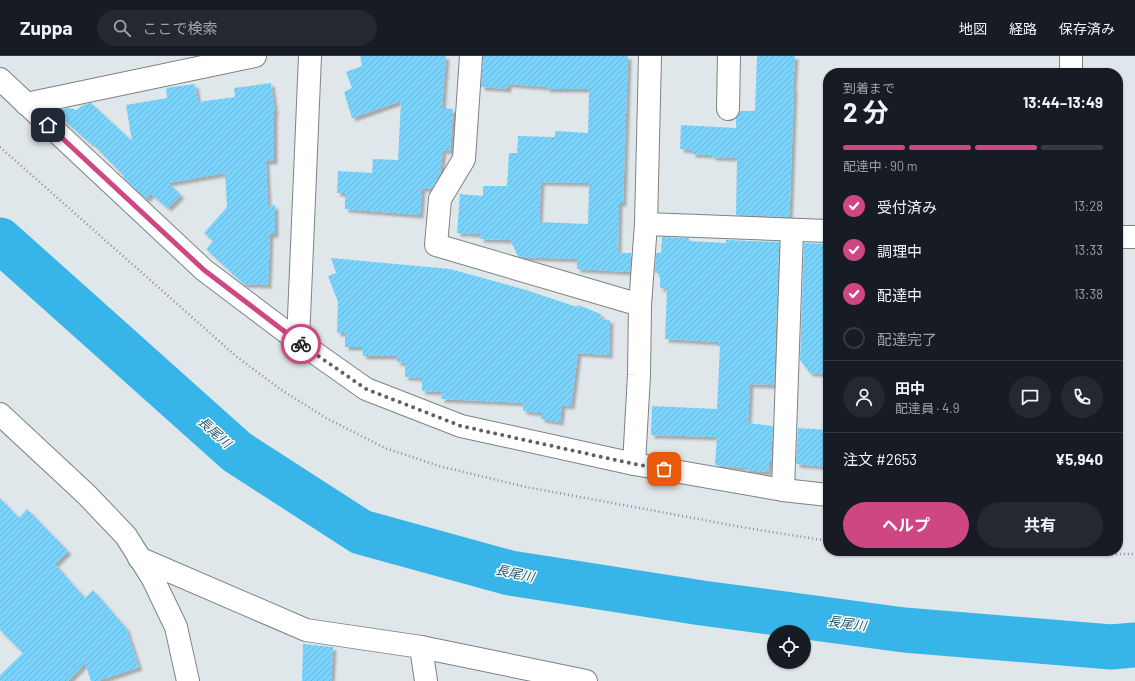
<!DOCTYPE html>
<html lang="ja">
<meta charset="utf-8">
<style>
body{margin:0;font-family:Barlow,"Noto Sans JP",sans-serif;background:#242831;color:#f1f3f6;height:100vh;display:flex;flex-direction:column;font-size:15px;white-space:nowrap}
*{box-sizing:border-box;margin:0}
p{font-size:13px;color:#9ea1a6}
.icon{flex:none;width:22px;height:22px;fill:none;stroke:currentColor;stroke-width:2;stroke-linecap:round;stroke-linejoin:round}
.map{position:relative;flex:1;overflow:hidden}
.drawer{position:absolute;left:823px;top:12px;width:300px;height:488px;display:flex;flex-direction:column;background:#171b24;border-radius:16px;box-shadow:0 1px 3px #0004}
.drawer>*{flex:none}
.controls{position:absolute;left:767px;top:569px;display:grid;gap:8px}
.controls a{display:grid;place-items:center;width:44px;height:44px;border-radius:50%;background:#171b24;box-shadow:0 1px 3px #0004;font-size:20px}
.pin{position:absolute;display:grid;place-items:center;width:34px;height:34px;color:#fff;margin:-17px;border-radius:8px;box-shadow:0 2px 6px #0006}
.courier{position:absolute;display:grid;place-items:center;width:40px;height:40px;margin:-20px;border:3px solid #ce4682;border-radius:50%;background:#fff;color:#222;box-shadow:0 1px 5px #0007}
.summary em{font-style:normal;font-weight:700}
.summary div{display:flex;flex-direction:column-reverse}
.summary{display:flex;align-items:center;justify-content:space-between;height:68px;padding:0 20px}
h1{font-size:26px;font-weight:700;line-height:30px}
.bar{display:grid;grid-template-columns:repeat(4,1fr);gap:6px 4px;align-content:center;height:48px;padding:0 20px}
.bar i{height:5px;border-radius:3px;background:#363941}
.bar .on{background:#ce4682}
.bar p{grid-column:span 4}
.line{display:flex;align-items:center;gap:10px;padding:0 20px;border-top:1px solid #363941}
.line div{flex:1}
.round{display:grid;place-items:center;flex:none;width:42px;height:42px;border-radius:21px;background:#242831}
ol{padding:0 20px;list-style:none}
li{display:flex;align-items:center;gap:12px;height:44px}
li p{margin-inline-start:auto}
li .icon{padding:4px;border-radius:50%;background:#ce4682;color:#fff;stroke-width:4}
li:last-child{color:#9ea1a6}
li i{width:22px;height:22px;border:2px solid #363941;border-radius:50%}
.primary-button{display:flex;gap:8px;margin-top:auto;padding:8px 20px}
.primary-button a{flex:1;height:46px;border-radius:24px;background:#ce4682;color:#fff;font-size:16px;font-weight:700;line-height:46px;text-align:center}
.primary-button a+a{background:#242831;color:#f1f3f6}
header{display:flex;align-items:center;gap:24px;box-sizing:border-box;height:56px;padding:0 20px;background:#171b24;border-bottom:1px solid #363941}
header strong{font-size:19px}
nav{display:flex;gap:22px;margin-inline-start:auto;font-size:14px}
.search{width:280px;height:36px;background:#242831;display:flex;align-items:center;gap:10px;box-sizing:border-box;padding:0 14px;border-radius:22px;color:#9ea1a6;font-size:15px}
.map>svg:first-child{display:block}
</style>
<header>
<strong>Zuppa</strong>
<div class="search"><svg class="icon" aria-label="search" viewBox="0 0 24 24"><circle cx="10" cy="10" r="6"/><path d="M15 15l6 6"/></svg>ここで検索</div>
<nav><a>地図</a><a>経路</a><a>保存済み</a></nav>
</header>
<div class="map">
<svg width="1135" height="625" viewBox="0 0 1135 625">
<defs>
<pattern id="building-hatch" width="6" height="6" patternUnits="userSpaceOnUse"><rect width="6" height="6" fill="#7ad3fc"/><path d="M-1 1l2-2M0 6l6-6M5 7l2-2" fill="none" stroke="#69b5d7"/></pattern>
<filter id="shadow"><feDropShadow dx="3.5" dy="3.5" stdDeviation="1" flood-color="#0004"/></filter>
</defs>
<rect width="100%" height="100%" fill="#e0e7eb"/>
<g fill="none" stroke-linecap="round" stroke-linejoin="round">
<polyline stroke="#37b5e8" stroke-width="45" points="0,184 237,396 361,476 510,517 702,547 904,574 1111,591 1135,589"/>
</g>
<g fill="url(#building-hatch)" fill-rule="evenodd" filter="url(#shadow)">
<polygon points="360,0 446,0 442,52 453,53 450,95 443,94 440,118 432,133 422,132 420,159 345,153 345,137 337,137 338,115 372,117 373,103 398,104 401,45 352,62 344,36 352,32 346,16 362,10"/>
<path d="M 483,0 L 628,0 L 623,147 L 619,147 L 618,197 L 631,197 L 630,216 L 577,213 L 577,203 L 520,201 L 518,200 L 510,184 L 480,183 L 481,178 L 457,177 L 460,138 L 483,140 L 483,130 L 507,130 L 509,97 L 517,97 L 518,80 L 555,81 L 555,75 L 588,77 L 589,33 L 547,33 L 547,31 L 508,28 L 508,33 L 481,31 ZM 541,126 L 589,127 L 588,168 L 539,166 Z"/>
<polygon points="757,0 795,0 793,32 794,32 790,144 789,161 736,159 737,102 712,101 712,99 692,98 692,94 680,93 681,69 736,72 736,62 740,55 755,55"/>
<polygon points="271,27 275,56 274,56 274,105 266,105 268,150 275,149 275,178 270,178 268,229 244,228 206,193 213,185 204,177 227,151 225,117 168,127 181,139 168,152 151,138 146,143 123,121 124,120 91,86 90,87 54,55 69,52 77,54 83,49 91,47 132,85 126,49 167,42 166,32 195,28 198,46 235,41 234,32"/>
<polygon points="662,181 689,182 689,185 726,187 726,184 779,186 774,329 750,328 748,367 773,370 771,406 769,406 768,416 745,414 745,412 715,409 717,381 651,379 652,350 717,353 720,290 718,290 718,286 665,283 667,233 660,232 660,217 655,217 656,197 661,197"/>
<polygon points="804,187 828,188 828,318 810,317 800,304"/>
<polygon points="331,202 450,213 526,234 577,251 578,249 601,258 600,263 610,264 609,299 578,297 571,350 562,349 560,366 541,363 541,357 523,355 524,347 441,343 442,336 422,335 422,322 405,321 405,307 397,306 397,300 363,300 362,291 345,291 345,277 337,277 338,246 328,220 336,217"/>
<polygon points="798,372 828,374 828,411 796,408"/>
<polygon points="0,442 19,462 27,453 68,495 55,508 85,542 93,534 126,572 139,611 98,625 91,625 85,607 68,625 0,625 0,619 23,597 0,574"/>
<polygon points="303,588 333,591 331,625 302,625"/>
</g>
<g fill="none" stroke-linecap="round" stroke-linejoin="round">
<g stroke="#7c8285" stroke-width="24">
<g id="minor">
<polyline points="471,0 464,103 440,143 436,189 640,249"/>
<polyline points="1071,17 1071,0"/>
<polyline points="0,23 204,214 298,285 366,333 461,370 634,408 783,434 828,439"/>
<polyline points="26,48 255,0"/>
<polyline points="728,53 729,0"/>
<polyline points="646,168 828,175"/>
<polyline points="1118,181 1135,181"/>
<polyline points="634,408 639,319 640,249 646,168 650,0"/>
<polyline points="783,434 792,175"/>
<polyline points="139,502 306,574 421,591 586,625"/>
<polyline points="421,591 426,625"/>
</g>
</g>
<g stroke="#7c8285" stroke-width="24">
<g id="tertiary">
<polyline points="298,285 310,0"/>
<polyline points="0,358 87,439 126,480 153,523 176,571 188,625"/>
</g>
</g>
<g stroke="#888d90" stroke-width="2.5" stroke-dasharray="1 3" stroke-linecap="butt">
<polyline points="0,91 237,301 280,333 326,362 385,392 439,410 526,431 747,472 828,485"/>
<polyline points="920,495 936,497 1135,498"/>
</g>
<use href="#minor" stroke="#fff" stroke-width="22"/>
<use href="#tertiary" stroke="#fff" stroke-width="22"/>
</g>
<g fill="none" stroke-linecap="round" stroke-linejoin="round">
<polyline stroke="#5d6164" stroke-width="4" stroke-dasharray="0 7.2" points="301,288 366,333 461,370 634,408 664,413"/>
<polyline stroke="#ce4682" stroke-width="5" points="48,69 204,214 301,288"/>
</g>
<g text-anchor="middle" stroke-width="3" stroke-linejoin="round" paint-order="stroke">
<g font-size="13" font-style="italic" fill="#25566c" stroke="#fff">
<text transform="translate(215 376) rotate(42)" y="5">長尾川</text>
<text transform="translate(515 517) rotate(12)" y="5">長尾川</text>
<text transform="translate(847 567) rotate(8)" y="5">長尾川</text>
</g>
</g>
</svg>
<div class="controls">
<a><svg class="icon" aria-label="locate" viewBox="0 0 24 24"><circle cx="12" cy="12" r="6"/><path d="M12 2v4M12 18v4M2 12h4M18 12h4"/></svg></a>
</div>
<div class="pin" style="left:664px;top:413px;background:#ea580c"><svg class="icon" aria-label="bag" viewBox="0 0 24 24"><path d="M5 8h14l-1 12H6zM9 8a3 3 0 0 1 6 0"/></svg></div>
<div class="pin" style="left:48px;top:69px;background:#1f2937"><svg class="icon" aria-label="home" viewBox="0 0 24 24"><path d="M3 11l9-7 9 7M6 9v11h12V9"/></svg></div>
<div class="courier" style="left:301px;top:288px"><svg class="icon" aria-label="bike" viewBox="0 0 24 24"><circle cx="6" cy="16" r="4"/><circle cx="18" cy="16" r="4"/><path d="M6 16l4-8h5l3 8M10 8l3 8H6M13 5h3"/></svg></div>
<section class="drawer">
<div class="summary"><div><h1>2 分</h1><p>到着まで</p></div><em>13:44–13:49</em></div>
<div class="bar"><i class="on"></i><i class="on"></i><i class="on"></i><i></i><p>配達中 · 90 m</p></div>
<ol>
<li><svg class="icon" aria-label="check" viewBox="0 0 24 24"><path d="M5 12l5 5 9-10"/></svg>受付済み<p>13:28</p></li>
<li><svg class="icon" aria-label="check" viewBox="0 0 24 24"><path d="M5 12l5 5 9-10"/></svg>調理中<p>13:33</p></li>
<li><svg class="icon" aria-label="check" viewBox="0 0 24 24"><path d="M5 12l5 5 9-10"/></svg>配達中<p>13:38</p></li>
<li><i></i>配達完了</li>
</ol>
<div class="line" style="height:72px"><a class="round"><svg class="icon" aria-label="person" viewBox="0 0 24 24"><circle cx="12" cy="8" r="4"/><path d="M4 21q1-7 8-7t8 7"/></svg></a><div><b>田中</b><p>配達員 · 4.9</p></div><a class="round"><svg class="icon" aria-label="chat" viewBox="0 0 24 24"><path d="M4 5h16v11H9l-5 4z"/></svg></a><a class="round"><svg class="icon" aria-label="phone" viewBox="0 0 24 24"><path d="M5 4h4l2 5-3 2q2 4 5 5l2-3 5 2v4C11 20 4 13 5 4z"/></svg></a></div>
<div class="line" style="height:52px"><div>注文 #2653</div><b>¥5,940</b></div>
<div class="primary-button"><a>ヘルプ</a><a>共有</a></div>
</section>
</div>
